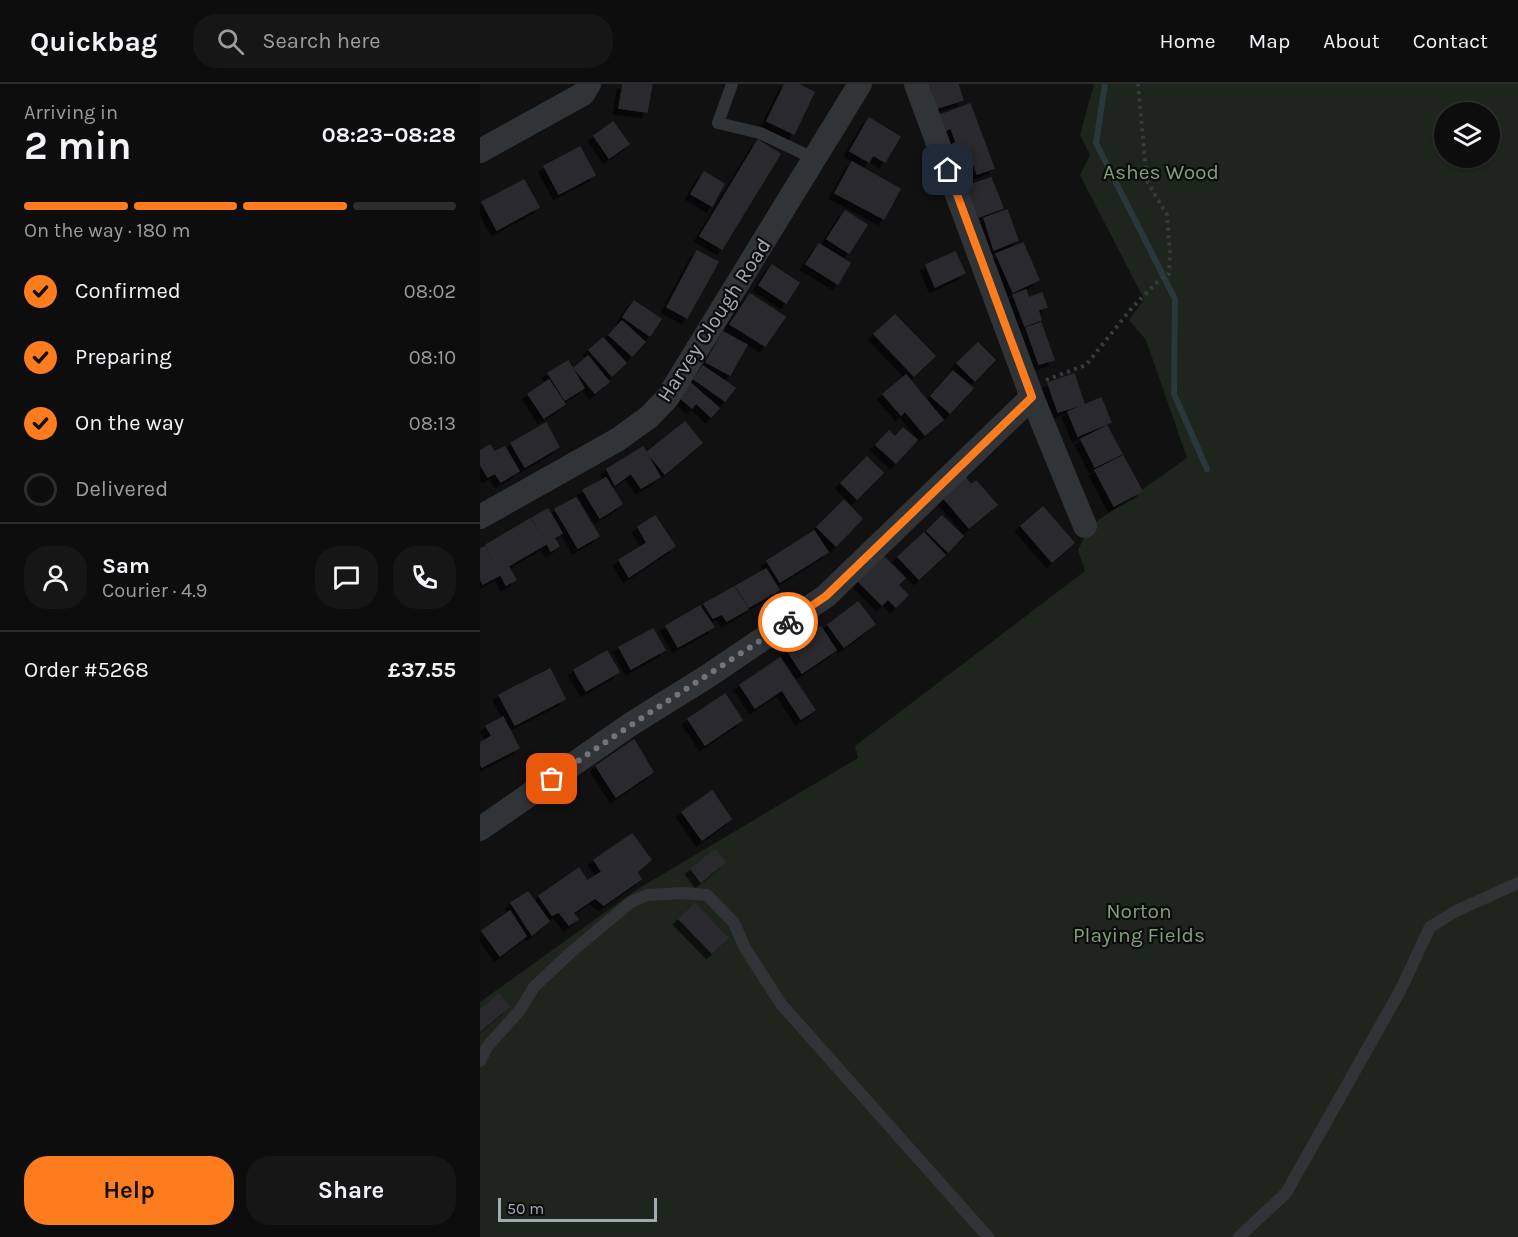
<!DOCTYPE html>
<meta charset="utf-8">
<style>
body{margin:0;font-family:Karla,sans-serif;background:#161617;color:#f1f3f6;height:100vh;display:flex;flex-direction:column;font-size:22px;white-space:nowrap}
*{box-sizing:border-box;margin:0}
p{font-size:20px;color:#9a9c9e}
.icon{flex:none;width:33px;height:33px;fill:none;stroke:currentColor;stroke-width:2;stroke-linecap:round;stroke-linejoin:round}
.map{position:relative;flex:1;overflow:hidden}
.sheet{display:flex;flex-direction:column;background:#0d0d0e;width:480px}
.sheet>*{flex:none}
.buttons{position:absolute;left:954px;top:18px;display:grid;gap:12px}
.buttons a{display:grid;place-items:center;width:66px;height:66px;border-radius:50%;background:#0d0d0e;box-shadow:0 2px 4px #0004,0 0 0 2px #2d2d2e;font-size:30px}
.scale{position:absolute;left:18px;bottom:15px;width:159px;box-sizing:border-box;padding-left:6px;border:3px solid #a1abb4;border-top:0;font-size:16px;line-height:21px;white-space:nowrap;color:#a1abb4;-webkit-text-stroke:4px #0c0c0d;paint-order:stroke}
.pin{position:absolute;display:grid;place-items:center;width:51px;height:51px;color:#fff;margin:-26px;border-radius:12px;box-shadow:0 3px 9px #0006}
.courier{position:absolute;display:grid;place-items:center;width:60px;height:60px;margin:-30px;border:4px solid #fd7c1d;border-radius:50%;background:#fff;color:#222;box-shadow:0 2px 8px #0007}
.summary em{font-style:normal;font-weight:700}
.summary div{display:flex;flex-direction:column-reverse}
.summary{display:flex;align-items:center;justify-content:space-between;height:102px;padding:0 24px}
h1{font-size:39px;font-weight:700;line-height:45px}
.bar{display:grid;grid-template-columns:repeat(4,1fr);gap:9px 6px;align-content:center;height:72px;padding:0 24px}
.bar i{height:8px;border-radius:4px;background:#2d2d2e}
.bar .active{background:#fd7c1d}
.bar p{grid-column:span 4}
.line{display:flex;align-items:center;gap:15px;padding:0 24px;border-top:2px solid #2d2d2e}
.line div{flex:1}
.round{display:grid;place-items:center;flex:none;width:63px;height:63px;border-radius:24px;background:#161617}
ol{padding:0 24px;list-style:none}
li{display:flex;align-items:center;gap:18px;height:66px}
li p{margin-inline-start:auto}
li .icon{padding:6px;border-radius:50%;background:#fd7c1d;color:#111;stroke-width:4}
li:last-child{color:#9a9c9e}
li i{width:33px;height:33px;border:3px solid #2d2d2e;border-radius:50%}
.cta{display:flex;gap:12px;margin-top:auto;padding:12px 24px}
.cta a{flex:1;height:69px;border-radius:24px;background:#fd7c1d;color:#111;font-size:24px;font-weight:700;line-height:69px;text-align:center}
.cta a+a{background:#161617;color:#f1f3f6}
header{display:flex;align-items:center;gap:36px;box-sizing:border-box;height:84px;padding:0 30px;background:#0d0d0e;border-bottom:2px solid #2d2d2e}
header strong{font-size:28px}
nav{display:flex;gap:33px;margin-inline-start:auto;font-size:21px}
.search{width:420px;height:54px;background:#161617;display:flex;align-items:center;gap:15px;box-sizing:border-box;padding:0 21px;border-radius:24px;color:#9a9c9e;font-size:22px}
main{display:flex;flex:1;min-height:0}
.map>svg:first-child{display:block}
</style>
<header>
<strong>Quickbag</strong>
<div class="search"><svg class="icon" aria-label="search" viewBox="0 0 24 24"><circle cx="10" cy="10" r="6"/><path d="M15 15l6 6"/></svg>Search here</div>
<nav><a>Home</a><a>Map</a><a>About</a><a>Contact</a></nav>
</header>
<main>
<section class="sheet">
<div class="summary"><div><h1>2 min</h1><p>Arriving in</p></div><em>08:23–08:28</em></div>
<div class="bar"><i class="active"></i><i class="active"></i><i class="active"></i><i></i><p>On the way · 180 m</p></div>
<ol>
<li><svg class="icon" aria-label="check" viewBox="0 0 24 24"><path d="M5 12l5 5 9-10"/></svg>Confirmed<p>08:02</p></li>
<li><svg class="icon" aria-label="check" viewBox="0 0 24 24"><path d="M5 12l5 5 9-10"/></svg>Preparing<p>08:10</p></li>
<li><svg class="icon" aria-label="check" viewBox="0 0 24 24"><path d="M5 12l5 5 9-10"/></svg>On the way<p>08:13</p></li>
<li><i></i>Delivered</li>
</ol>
<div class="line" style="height:108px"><a class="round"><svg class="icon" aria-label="person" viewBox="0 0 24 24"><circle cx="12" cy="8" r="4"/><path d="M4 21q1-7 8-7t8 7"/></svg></a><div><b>Sam</b><p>Courier · 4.9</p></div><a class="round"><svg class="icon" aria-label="chat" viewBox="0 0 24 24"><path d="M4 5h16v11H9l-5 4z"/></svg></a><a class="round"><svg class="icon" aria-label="phone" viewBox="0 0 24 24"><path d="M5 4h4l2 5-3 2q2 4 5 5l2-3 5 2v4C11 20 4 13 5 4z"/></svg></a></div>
<div class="line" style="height:78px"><div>Order #5268</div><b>£37.55</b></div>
<div class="cta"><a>Help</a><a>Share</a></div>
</section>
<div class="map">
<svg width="1038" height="1153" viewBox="0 0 1038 1153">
<defs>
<filter id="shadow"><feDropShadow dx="-5.5" dy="5.5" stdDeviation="0" flood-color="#0009"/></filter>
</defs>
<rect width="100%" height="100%" fill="#111112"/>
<path fill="#1d251d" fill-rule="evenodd" d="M 614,0 L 1038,0 L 1038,1153 L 0,1153 L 0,918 L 156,806 L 378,674 L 375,662 L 605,487 L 598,466 L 610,442 L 707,374 L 666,256 L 649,236 L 664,215 L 600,91 L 610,71 L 600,51 ZM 964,28 L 1010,28 L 1010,74 L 964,74 Z"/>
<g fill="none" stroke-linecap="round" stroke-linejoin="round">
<polyline stroke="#29383b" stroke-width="6" points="625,0 616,59 695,215 694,310 727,385"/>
</g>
<g fill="#2b2c2f" stroke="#2a2b2e" stroke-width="1.5" filter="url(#shadow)">
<polygon points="143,0 172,0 167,28 139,24"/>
<polygon points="305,0 317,0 334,8 314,50 287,37"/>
<polygon points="450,0 478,0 483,16 457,24"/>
<polygon points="490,20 514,84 497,90 489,67 477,71 473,60 476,58 471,44 464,47 458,32"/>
<polygon points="389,34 420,53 405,78 393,71 389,78 370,67"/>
<polygon points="133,38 149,60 129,74 114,52"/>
<polygon points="278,56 300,70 242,165 220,152"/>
<polygon points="100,63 115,91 79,110 64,82"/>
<polygon points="372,78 420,105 404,135 355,109"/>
<polygon points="224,88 244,100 232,122 211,110"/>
<polygon points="511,94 523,124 499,133 487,102"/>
<polygon points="44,96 59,123 17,146 2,118"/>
<polygon points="527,126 538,156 514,166 504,134"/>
<polygon points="365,127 387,141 369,169 347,155"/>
<polygon points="543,159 559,196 533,208 516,170"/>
<polygon points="339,160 370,179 358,200 326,180"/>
<polygon points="217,167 238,178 207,234 187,223"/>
<polygon points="475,168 485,189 455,203 446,181"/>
<polygon points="292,181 319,199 306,219 279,201"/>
<polygon points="546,206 548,214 562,209 567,223 558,226 561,236 545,242 533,211"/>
<polygon points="270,210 305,233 285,262 250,240"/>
<polygon points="154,217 181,235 170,252 143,233"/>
<polygon points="415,231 455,272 434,292 394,250"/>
<polygon points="142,237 165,258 152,272 129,251"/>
<polygon points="561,239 574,276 559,280 546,244"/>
<polygon points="243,248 267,261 250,291 226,278"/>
<polygon points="123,254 146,279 132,292 109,266"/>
<polygon points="498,259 515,276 495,297 477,279"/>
<polygon points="108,272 129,298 115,309 94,284"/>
<polygon points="88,277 104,304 85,316 68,289"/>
<polygon points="223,282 255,304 245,317 214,295"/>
<polygon points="473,287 493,304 470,329 451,312"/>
<polygon points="594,290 604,320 578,328 568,299"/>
<polygon points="426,291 463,336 445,351 425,327 421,331 403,310"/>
<polygon points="69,296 85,320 64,334 48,310"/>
<polygon points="208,297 239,324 231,333 216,319 212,324 196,310"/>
<polygon points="621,314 631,338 598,352 588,328"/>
<polygon points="205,338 222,359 185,390 167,368"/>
<polygon points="66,339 79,363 45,383 31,359"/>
<polygon points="627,342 642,370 615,383 601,355"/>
<polygon points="423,344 437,356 416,379 396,361 409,347 415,353"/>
<polygon points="10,361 14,368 25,363 39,387 21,398 15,389 8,393 0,380 0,367"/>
<polygon points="163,363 180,393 161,404 151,389 135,401 127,385"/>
<polygon points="643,372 662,407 634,422 615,386"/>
<polygon points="387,373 403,389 377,415 361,399"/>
<polygon points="484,392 491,401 496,397 517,421 489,444 461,411"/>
<polygon points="126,394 142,420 120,434 103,406"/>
<polygon points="96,414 119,452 98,464 75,425"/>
<polygon points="364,416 382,435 356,462 337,443"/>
<polygon points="563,423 594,459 572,478 541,442"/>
<polygon points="68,425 82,449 74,454 79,462 71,467 52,434"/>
<polygon points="175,432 195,462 149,493 139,476 167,459 158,443"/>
<polygon points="462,432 483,452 468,468 447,447"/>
<polygon points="50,435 66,460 28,482 36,496 26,501 6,461"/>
<polygon points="334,447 348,468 300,498 287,477"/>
<polygon points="444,449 465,471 439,495 418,473"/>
<polygon points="5,463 20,491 3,500 0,494 0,465"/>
<polygon points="400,469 425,494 418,501 428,511 416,523 408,515 402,521 375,494"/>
<polygon points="286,485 299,506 269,523 256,502"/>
<polygon points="254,503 268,525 247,537 242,530 233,534 224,520"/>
<polygon points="378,518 395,540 364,563 348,541"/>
<polygon points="220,522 234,543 198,563 186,542"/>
<polygon points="341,543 356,566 322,589 307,566"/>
<polygon points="173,545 185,566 151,585 139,563"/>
<polygon points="127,567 139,588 106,607 94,586"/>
<polygon points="300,574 335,626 321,635 302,606 275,624 260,601"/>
<polygon points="70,585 85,615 35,641 19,611"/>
<polygon points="245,610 262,636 225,661 208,635"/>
<polygon points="23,633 39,664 2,683 0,679 0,659 12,652 6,642"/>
<polygon points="154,656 173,688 136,713 116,682"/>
<polygon points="232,707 251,735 222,756 202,728"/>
<polygon points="152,750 171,776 157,788 161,795 124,821 115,814 93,829 98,835 89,841 79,828 72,831 59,812 99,784 107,797 122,788 114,776"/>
<polygon points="235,766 245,778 221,798 211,785"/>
<polygon points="48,808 69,837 52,851 31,819"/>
<polygon points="215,820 248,854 232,869 199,835"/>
<polygon points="30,827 46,852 20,872 2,847"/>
<polygon points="19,910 29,923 0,947 0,926"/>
</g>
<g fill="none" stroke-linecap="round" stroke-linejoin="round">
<polyline stroke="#373b3e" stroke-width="4" stroke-dasharray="3 4.5" stroke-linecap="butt" points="566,296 606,281 651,225 679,196 689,190 690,170 687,131 667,97 658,0"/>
<g stroke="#313437" stroke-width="12">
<polyline points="252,0 238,39 280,49 335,75"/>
<polyline points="0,977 7,963 40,926 54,903 89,870 151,818 167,811 204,809 227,811 254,839 265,864 301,920 508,1153"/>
<polyline points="759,1153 806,1109 920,907 950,843 976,827 1038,799"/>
</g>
<g stroke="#313437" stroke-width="24">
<polyline points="436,0 552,313 605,442"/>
<polyline points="0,67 103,10 109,0"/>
<polyline points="0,433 137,356 169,333 188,313 380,0"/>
<polyline points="0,745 151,640 228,592 346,512 552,313"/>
</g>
</g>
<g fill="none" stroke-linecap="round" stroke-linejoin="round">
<path stroke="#6f757b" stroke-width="6" stroke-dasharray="0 10.8" d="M 72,695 C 150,640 229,591 308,538"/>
<polyline stroke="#fd7c1d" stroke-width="8" points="308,538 346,512 552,313 468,86"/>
</g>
<g text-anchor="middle" stroke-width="4.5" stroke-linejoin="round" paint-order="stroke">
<g font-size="21" fill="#7ea176" stroke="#0c0c0d">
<text x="681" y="95">Ashes Wood</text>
<text x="659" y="834">Norton<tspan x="659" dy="24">Playing Fields</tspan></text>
</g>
<g font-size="21" fill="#a1abb4" stroke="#0c0c0d">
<text transform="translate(234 236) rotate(-57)" y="7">Harvey Clough Road</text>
</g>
</g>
</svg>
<div class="buttons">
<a><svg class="icon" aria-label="layers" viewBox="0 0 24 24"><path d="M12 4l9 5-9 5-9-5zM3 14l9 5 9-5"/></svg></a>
</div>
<div class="scale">50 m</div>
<div class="pin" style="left:72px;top:695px;background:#ea580c"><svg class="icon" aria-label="bag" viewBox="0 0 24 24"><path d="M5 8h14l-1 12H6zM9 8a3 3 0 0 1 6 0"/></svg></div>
<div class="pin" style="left:468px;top:86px;background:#1f2937"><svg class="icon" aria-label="home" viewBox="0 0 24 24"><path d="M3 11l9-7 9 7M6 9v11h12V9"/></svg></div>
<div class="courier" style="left:308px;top:538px"><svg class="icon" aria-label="bike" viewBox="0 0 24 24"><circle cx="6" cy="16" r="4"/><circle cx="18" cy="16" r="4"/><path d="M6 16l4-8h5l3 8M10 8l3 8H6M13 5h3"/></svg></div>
</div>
</main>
